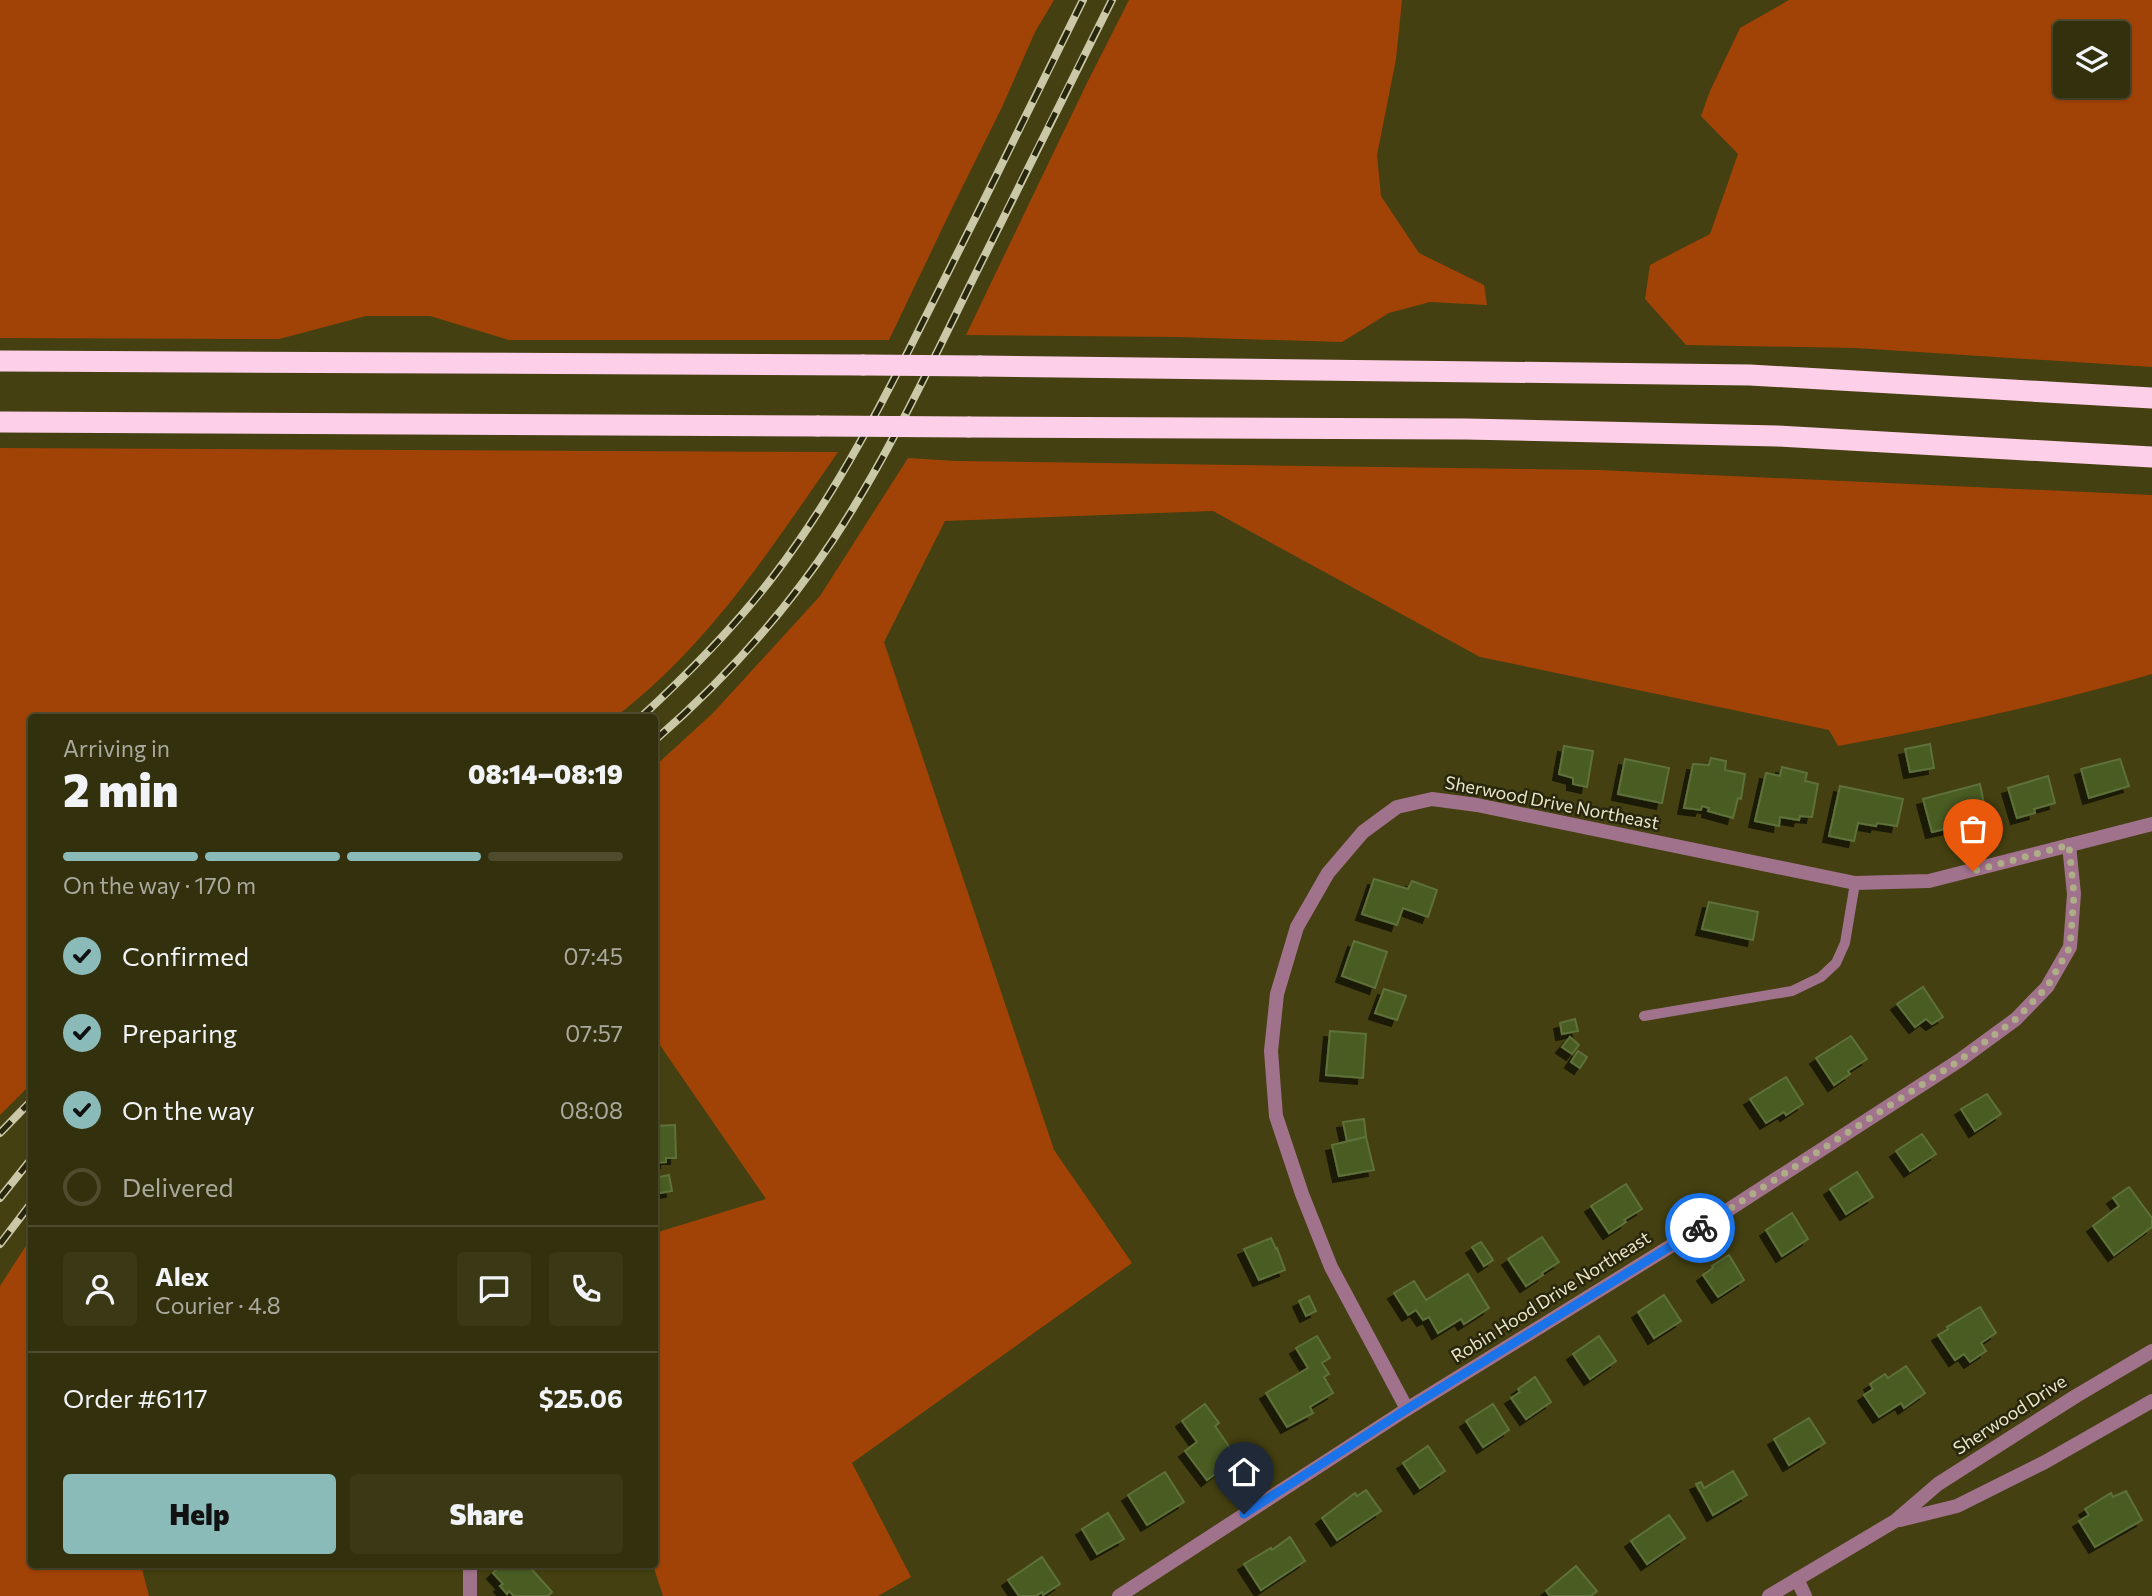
<!DOCTYPE html>
<meta charset="utf-8">
<style>
body{margin:0;font-family:Commissioner,sans-serif;background:#3b3816;color:#f1f3f6;height:100vh;display:flex;flex-direction:column;font-size:26px;white-space:nowrap}
*{box-sizing:border-box;margin:0}
p{font-size:23px;color:#a9a99d}
.icon{flex:none;width:38px;height:38px;fill:none;stroke:currentColor;stroke-width:2;stroke-linecap:round;stroke-linejoin:round}
.map{position:relative;flex:1;overflow:hidden}
.sheet{position:absolute;left:28px;top:714px;width:630px;height:854px;display:flex;flex-direction:column;background:#33300d;border-radius:7px;box-shadow:0 2px 5px #0004,0 0 0 2px #4e4b2e}
.sheet>*{flex:none}
.controls{position:absolute;left:2053px;top:21px;display:grid;gap:14px}
.controls a{display:grid;place-items:center;width:77px;height:77px;border-radius:7px;background:#33300d;box-shadow:0 2px 5px #0004,0 0 0 2px #4e4b2e;font-size:35px}
.pin{position:absolute;display:grid;place-items:center;width:60px;height:60px;color:#fff;margin:-72px -30px;border-radius:50% 50% 50% 0;rotate:-45deg;box-shadow:0 0 7px #0007}
.pin .icon{rotate:45deg}
.courier{position:absolute;display:grid;place-items:center;width:70px;height:70px;margin:-35px;border:5px solid #1a73e8;border-radius:50%;background:#fff;color:#222;box-shadow:0 2px 9px #0007}
.overview em{font-style:normal;font-weight:800}
.overview div{display:flex;flex-direction:column-reverse}
.overview{display:flex;align-items:center;justify-content:space-between;height:119px;padding:0 35px}
h1{font-size:46px;font-weight:800;line-height:52px}
.bar{display:grid;grid-template-columns:repeat(4,1fr);gap:10px 7px;align-content:center;height:84px;padding:0 35px}
.bar i{height:9px;border-radius:5px;background:#4e4b2e}
.bar .selected{background:#8bbbb9}
.bar p{grid-column:span 4}
.line{display:flex;align-items:center;gap:18px;padding:0 35px;border-top:2px solid #4e4b2e}
.line div{flex:1}
.round{display:grid;place-items:center;flex:none;width:74px;height:74px;border-radius:7px;background:#3b3816}
ol{padding:0 35px;list-style:none}
li{display:flex;align-items:center;gap:21px;height:77px}
li p{margin-inline-start:auto}
li .icon{padding:7px;border-radius:50%;background:#8bbbb9;color:#111;stroke-width:4}
li:last-child{color:#a9a99d}
li i{width:38px;height:38px;border:4px solid #4e4b2e;border-radius:50%}
.action{display:flex;gap:14px;margin-top:auto;padding:14px 35px}
.action a{flex:1;height:80px;border-radius:7px;background:#8bbbb9;color:#111;font-size:28px;font-weight:800;line-height:80px;text-align:center}
.action a+a{background:#3b3816;color:#f1f3f6}
.map>svg:first-child{display:block}
</style>
<div class="map">
<svg width="2152" height="1596" viewBox="0 0 2152 1596">
<defs>
<filter id="shadow"><feDropShadow dx="-6" dy="6" stdDeviation="0" flood-color="#0009"/></filter>
</defs>
<rect width="100%" height="100%" fill="#444011"/>
<g fill="#a14307" fill-rule="evenodd">
<polygon points="0,0 1054,0 1035,32 1002,107 952,208 889,340 509,340 430,316 366,316 279,339 0,338"/>
<polygon points="1129,0 1402,0 1396,59 1377,155 1381,196 1419,253 1484,285 1487,305 1430,302 1389,313 1342,342 1177,337 966,335 1086,85"/>
<path d="M 1789,0 L 2152,0 L 2152,367 L 1856,348 L 1686,345 L 1645,299 L 1650,265 L 1710,234 L 1738,154 L 1701,116 L 1710,91 L 1740,28 ZM 2065,33 L 2118,33 L 2118,86 L 2065,86 Z"/>
<path d="M 0,448 L 838,452 C 772,547 708,647 615,717 L 32,718 L 31,1084 L 0,1115 Z"/>
<path d="M 908,458 L 956,461 L 1598,470 L 2152,495 L 2152,674 C 2049,704 1944,727 1838,746 L 1829,730 L 1480,657 L 1213,511 L 945,521 L 884,642 L 1054,1150 L 1132,1263 L 852,1463 L 911,1577 L 878,1596 L 663,1596 L 653,1565 L 654,1564 L 655,1233 L 766,1199 L 655,1038 L 655,766 L 713,713 L 820,596 Z"/>
<polygon points="31,1238 32,1564 141,1565 149,1596 0,1596 0,1286"/>
</g>
<g fill="#495b24" stroke="#5e713a" stroke-width="2" filter="url(#shadow)">
<polygon points="1930,744 1934,768 1910,772 1905,749"/>
<polygon points="1564,746 1593,751 1587,787 1573,784 1573,778 1559,774"/>
<polygon points="1711,758 1726,761 1725,770 1745,774 1741,799 1738,798 1733,818 1708,811 1709,808 1702,806 1701,810 1684,808 1693,764 1709,765"/>
<polygon points="1625,759 1669,768 1662,803 1618,794"/>
<polygon points="2120,759 2129,786 2089,798 2081,769"/>
<polygon points="1782,767 1807,773 1805,781 1818,784 1812,817 1800,816 1799,820 1780,817 1779,826 1755,821 1766,773 1780,776"/>
<polygon points="2048,776 2055,803 2034,809 2035,813 2017,818 2008,788"/>
<polygon points="1980,784 1988,824 1961,833 1959,826 1932,832 1923,799"/>
<polygon points="1840,786 1903,799 1897,826 1877,823 1876,826 1858,823 1854,841 1829,836"/>
<polygon points="1374,879 1408,889 1412,881 1437,890 1428,917 1403,908 1397,925 1362,914"/>
<polygon points="1709,902 1758,912 1753,940 1702,929"/>
<polygon points="1354,941 1387,952 1375,988 1342,976"/>
<polygon points="1923,987 1943,1017 1932,1024 1926,1019 1915,1027 1897,1004"/>
<polygon points="1384,989 1406,996 1397,1020 1375,1013"/>
<polygon points="1575,1019 1578,1031 1562,1034 1560,1023"/>
<polygon points="1330,1031 1366,1034 1363,1078 1326,1075"/>
<polygon points="1851,1036 1867,1059 1848,1071 1850,1074 1834,1085 1816,1058"/>
<polygon points="1570,1037 1579,1045 1572,1054 1562,1047"/>
<polygon points="1578,1051 1587,1057 1580,1068 1571,1062"/>
<polygon points="1786,1077 1803,1104 1786,1115 1784,1112 1766,1123 1750,1099"/>
<polygon points="1987,1094 2001,1114 1975,1131 1961,1109"/>
<polygon points="1364,1119 1366,1137 1347,1141 1343,1122"/>
<polygon points="675,1125 676,1158 666,1158 666,1162 654,1163 654,1126"/>
<polygon points="1922,1134 1936,1154 1910,1171 1896,1151"/>
<polygon points="1366,1137 1374,1170 1339,1176 1332,1145"/>
<polygon points="1857,1172 1873,1197 1846,1214 1830,1189"/>
<polygon points="669,1175 672,1191 654,1194 654,1178"/>
<polygon points="1626,1184 1642,1209 1624,1220 1626,1222 1609,1233 1591,1206"/>
<polygon points="2129,1187 2152,1218 2152,1227 2114,1255 2093,1226 2119,1206 2113,1198"/>
<polygon points="1792,1213 1808,1239 1782,1256 1766,1230"/>
<polygon points="1542,1237 1559,1262 1542,1273 1543,1275 1526,1286 1508,1259"/>
<polygon points="1271,1238 1276,1249 1277,1248 1285,1270 1259,1280 1244,1249"/>
<polygon points="1481,1242 1493,1260 1484,1266 1472,1247"/>
<polygon points="1729,1255 1744,1280 1718,1297 1703,1275 1713,1268 1712,1266"/>
<polygon points="1468,1274 1489,1308 1464,1324 1461,1319 1438,1333 1429,1317 1423,1320 1416,1310 1408,1315 1394,1293 1414,1281 1426,1300"/>
<polygon points="1664,1295 1681,1321 1654,1338 1638,1312"/>
<polygon points="1309,1296 1316,1311 1306,1316 1299,1301"/>
<polygon points="1980,1307 1996,1333 1981,1343 1986,1351 1970,1362 1964,1354 1955,1360 1938,1335 1948,1329 1947,1327"/>
<polygon points="1317,1336 1330,1358 1322,1363 1329,1374 1324,1377 1333,1393 1310,1407 1313,1413 1287,1427 1266,1393 1308,1368 1296,1348"/>
<polygon points="1599,1336 1616,1361 1590,1379 1573,1354"/>
<polygon points="1906,1366 1925,1393 1904,1408 1901,1403 1879,1417 1864,1395 1873,1389 1870,1384 1885,1374 1888,1378"/>
<polygon points="1535,1377 1551,1402 1526,1419 1511,1398 1520,1392 1518,1389"/>
<polygon points="1205,1404 1219,1423 1215,1426 1237,1458 1207,1480 1185,1451 1197,1442 1182,1421"/>
<polygon points="1493,1404 1509,1430 1483,1447 1466,1421"/>
<polygon points="1809,1418 1825,1443 1789,1465 1774,1439"/>
<polygon points="1428,1446 1445,1471 1420,1488 1403,1463"/>
<polygon points="1733,1471 1747,1495 1713,1515 1696,1484 1701,1482 1704,1488"/>
<polygon points="1165,1472 1184,1502 1147,1525 1128,1495"/>
<polygon points="1366,1490 1381,1511 1337,1540 1322,1518 1355,1493 1357,1496"/>
<polygon points="2126,1491 2142,1520 2095,1547 2079,1521 2089,1515 2085,1509 2111,1493 2113,1497"/>
<polygon points="1108,1513 1124,1539 1097,1554 1082,1529"/>
<polygon points="1669,1515 1685,1538 1647,1564 1631,1541"/>
<polygon points="1290,1537 1305,1561 1261,1590 1244,1564 1271,1548 1272,1550"/>
<polygon points="1042,1557 1060,1584 1043,1595 1042,1592 1036,1596 1019,1596 1008,1580"/>
<polygon points="502,1564 527,1564 552,1592 548,1596 514,1596 509,1591 507,1594 500,1586 503,1584 493,1573"/>
<polygon points="1576,1566 1597,1591 1591,1596 1550,1596 1546,1591"/>
</g>
<g fill="none" stroke-linecap="round" stroke-linejoin="round">
<polyline stroke="#a1728c" stroke-width="10" points="1644,1016 1792,991 1821,977 1836,963 1845,943 1855,883"/>
<g stroke="#a1728c" stroke-width="14">
<polyline points="1407,1409 1331,1267 1302,1194 1276,1116 1271,1051 1277,994 1297,927 1328,873 1363,832 1397,807 1432,799 1477,805 1855,883 1929,881 2152,824"/>
<polyline points="1900,1520 1957,1506 2045,1462 2152,1401"/>
<polyline points="1797,1579 1805,1596"/>
<polyline points="470,1596 470,1564"/>
<polyline points="1119,1596 1407,1409 1708,1223 1960,1060 2016,1019 2047,987 2070,947 2074,894 2069,845"/>
<polyline points="1769,1596 1895,1521 1938,1484 2076,1396 2152,1351"/>
</g>
<g stroke="#fecfe8" stroke-width="21">
<polyline points="0,361 863,365"/>
<polyline points="980,366 1750,375 2152,398"/>
<polyline points="0,422 818,426"/>
<polyline points="969,427 1465,429 1777,436 2152,457"/>
</g>
<g stroke="#cac8a6" stroke-width="8">
<g id="rail">
<path d="M 640,718 C 689,673 735,627 775,574 C 838,491 885,398 932,304 C 983,203 1033,102 1083,0"/>
<path d="M 654,741 C 722,682 783,615 833,540 C 887,458 929,368 973,279 C 1019,186 1065,93 1112,0"/>
<polyline points="0,1133 32,1100"/>
<polyline points="0,1198 32,1158"/>
<polyline points="0,1244 32,1202"/>
</g>
</g>
<use href="#rail" stroke="#28260d" stroke-width="5" stroke-dasharray="16" stroke-linecap="butt"/>
<g stroke="#fecfe8" stroke-width="21">
<polyline points="863,365 980,366"/>
<polyline points="818,426 969,427"/>
</g>
</g>
<g fill="none" stroke-linecap="round" stroke-linejoin="round">
<polyline stroke="#afad88" stroke-width="7" stroke-dasharray="0 12.6" points="1700,1228 1960,1060 2016,1019 2047,987 2070,947 2074,894 2069,845 1973,871"/>
<polyline stroke="#1a73e8" stroke-width="9" points="1244,1514 1407,1409 1700,1228"/>
</g>
<g text-anchor="middle" stroke-width="5" stroke-linejoin="round" paint-order="stroke">
<g font-size="18" fill="#e9e7c8" stroke="#28260d">
<text transform="translate(1552 803) rotate(11)" y="6">Sherwood Drive Northeast</text>
<text transform="translate(1551 1297) rotate(-32)" y="6">Robin Hood Drive Northeast</text>
<text transform="translate(2010 1415) rotate(-33)" y="6">Sherwood Drive</text>
</g>
</g>
</svg>
<div class="controls">
<a><svg class="icon" aria-label="layers" viewBox="0 0 24 24"><path d="M12 4l9 5-9 5-9-5zM3 14l9 5 9-5"/></svg></a>
</div>
<div class="pin" style="left:1973px;top:871px;background:#ea580c"><svg class="icon" aria-label="bag" viewBox="0 0 24 24"><path d="M5 8h14l-1 12H6zM9 8a3 3 0 0 1 6 0"/></svg></div>
<div class="pin" style="left:1244px;top:1514px;background:#1f2937"><svg class="icon" aria-label="home" viewBox="0 0 24 24"><path d="M3 11l9-7 9 7M6 9v11h12V9"/></svg></div>
<div class="courier" style="left:1700px;top:1228px"><svg class="icon" aria-label="bike" viewBox="0 0 24 24"><circle cx="6" cy="16" r="4"/><circle cx="18" cy="16" r="4"/><path d="M6 16l4-8h5l3 8M10 8l3 8H6M13 5h3"/></svg></div>
<section class="sheet">
<div class="overview"><div><h1>2 min</h1><p>Arriving in</p></div><em>08:14–08:19</em></div>
<div class="bar"><i class="selected"></i><i class="selected"></i><i class="selected"></i><i></i><p>On the way · 170 m</p></div>
<ol>
<li><svg class="icon" aria-label="check" viewBox="0 0 24 24"><path d="M5 12l5 5 9-10"/></svg>Confirmed<p>07:45</p></li>
<li><svg class="icon" aria-label="check" viewBox="0 0 24 24"><path d="M5 12l5 5 9-10"/></svg>Preparing<p>07:57</p></li>
<li><svg class="icon" aria-label="check" viewBox="0 0 24 24"><path d="M5 12l5 5 9-10"/></svg>On the way<p>08:08</p></li>
<li><i></i>Delivered</li>
</ol>
<div class="line" style="height:126px"><a class="round"><svg class="icon" aria-label="person" viewBox="0 0 24 24"><circle cx="12" cy="8" r="4"/><path d="M4 21q1-7 8-7t8 7"/></svg></a><div><b>Alex</b><p>Courier · 4.8</p></div><a class="round"><svg class="icon" aria-label="chat" viewBox="0 0 24 24"><path d="M4 5h16v11H9l-5 4z"/></svg></a><a class="round"><svg class="icon" aria-label="phone" viewBox="0 0 24 24"><path d="M5 4h4l2 5-3 2q2 4 5 5l2-3 5 2v4C11 20 4 13 5 4z"/></svg></a></div>
<div class="line" style="height:91px"><div>Order #6117</div><b>$25.06</b></div>
<div class="action"><a>Help</a><a>Share</a></div>
</section>
</div>
